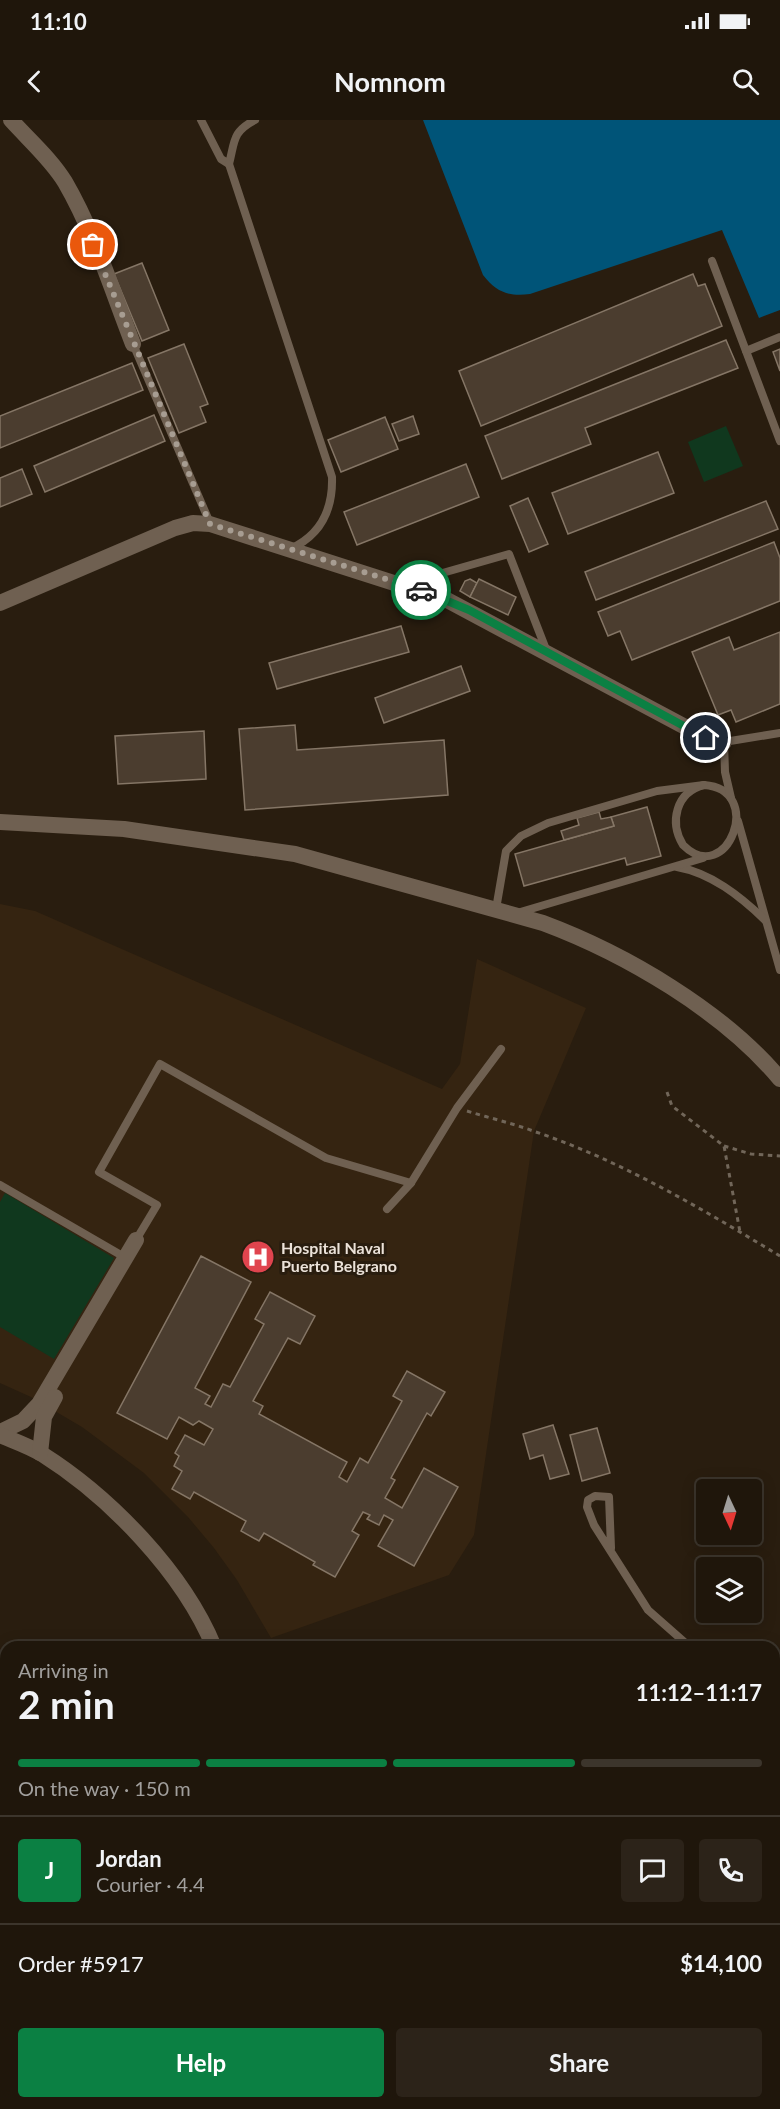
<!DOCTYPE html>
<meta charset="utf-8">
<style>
body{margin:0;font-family:Lato,sans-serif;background:#2c2319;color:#f1f3f6;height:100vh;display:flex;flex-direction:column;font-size:22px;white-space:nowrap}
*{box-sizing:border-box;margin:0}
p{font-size:20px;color:#a19f9d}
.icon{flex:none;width:33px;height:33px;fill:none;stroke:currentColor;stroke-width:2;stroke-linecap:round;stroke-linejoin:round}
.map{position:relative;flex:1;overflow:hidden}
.details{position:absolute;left:0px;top:1521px;width:780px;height:468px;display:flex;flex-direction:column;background:#1f160b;border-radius:18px 18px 0 0;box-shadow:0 3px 15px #0003,0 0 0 2px #3c352c}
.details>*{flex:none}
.needle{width:39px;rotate:176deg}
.controls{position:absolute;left:696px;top:1359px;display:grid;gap:12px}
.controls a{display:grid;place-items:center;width:66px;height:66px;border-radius:6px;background:#1f160b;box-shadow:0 3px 15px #0003,0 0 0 2px #3c352c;font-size:30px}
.pin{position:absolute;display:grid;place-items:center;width:51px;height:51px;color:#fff;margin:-26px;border:3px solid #fff;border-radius:50%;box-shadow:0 2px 6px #0007}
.courier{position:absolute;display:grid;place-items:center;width:60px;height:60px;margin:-30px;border:4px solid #0b8043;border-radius:50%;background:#fff;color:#222;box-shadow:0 2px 8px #0007}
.head em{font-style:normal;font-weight:700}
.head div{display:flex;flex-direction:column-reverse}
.head{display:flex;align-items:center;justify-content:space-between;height:102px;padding:0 18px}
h1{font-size:39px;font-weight:700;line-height:45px}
.bar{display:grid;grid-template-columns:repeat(4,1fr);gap:9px 6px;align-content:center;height:72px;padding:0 18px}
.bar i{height:8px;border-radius:4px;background:#3c352c}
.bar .active{background:#0b8043}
.bar p{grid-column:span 4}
.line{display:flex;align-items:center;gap:15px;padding:0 18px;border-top:2px solid #3c352c}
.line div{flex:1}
.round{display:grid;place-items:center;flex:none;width:63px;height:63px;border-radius:6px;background:#2c2319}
.cta{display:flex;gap:12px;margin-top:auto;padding:12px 18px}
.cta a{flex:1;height:69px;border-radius:6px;background:#0b8043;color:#fff;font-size:24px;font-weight:700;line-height:69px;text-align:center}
.cta a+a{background:#2c2319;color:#f1f3f6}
.status{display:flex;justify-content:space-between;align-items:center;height:42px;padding:0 30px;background:#1f160b;direction:ltr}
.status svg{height:16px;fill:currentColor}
header{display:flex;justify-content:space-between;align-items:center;height:78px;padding:0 18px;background:#1f160b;font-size:27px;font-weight:700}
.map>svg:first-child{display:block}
</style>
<div class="status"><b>11:10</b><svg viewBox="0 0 49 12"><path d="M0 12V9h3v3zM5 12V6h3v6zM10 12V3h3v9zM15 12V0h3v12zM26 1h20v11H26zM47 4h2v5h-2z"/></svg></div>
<header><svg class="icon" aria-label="back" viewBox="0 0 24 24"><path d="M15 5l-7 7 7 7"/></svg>Nomnom<svg class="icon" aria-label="search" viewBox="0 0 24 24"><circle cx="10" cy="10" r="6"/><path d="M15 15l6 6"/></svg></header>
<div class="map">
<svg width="780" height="1989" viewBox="0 0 780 1989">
<rect width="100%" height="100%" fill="#291d0f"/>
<polygon fill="#352411" points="0,784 35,791 442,969 460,944 477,839 586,888 534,1011 474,1415 449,1455 271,1518 237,1460 214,1428 188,1397 144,1353 82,1307 31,1277 0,1263"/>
<g fill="#10381e">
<polygon points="726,306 743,346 704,362 688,322"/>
<polygon points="5,1073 114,1138 54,1239 0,1207 0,1082"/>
<polygon points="0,1841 6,1842 6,1983 155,1983 158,1989 0,1989"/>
</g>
<path fill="#005478" d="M 423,0 L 780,0 L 780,190 L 759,198 L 722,110 L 530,174 C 509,177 496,172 483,155 Z"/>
<g fill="#4b3d2f" stroke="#857666" stroke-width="1.5">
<polygon points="142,143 169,210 142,221 114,154"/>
<polygon points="693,154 698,166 705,164 722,206 481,306 459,251"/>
<polygon points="726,220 738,248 585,308 591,324 502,359 485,316"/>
<polygon points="184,224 208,284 200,287 206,302 179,313 148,238"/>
<polygon points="780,229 780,251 773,232"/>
<polygon points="132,243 143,270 0,328 0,296"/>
<polygon points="154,295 165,321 45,372 34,346"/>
<polygon points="413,296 419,314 399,321 392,304"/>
<polygon points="385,297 398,329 341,352 328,320"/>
<polygon points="658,332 674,373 568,414 552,373"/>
<polygon points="466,344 479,377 357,425 344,392"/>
<polygon points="22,349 32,374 0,387 0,358"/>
<polygon points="528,378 548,424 529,432 510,386"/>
<polygon points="766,381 778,409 596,480 585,452"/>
<polygon points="774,422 780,438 780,481 632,540 620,511 608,516 598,492"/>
<polygon points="470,459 477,463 470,477 460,471 465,461"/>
<polygon points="479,459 516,477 508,495 470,477"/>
<polygon points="401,506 409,532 277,569 269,543"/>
<polygon points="780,512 780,584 736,602 731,590 718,595 692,532 729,517 734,530"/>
<polygon points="461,546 470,571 384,603 375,578"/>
<polygon points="295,605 297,630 444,620 448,675 245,690 239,609"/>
<polygon points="204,611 206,659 118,664 115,616"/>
<polygon points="647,687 661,736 627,745 625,738 524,766 515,734 614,706 611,697"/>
<polygon points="599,692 601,699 611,697 614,706 564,720 561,711 579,705 577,698"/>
<polygon points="201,1136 251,1162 195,1268 210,1276 205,1284 211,1287 223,1264 230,1267 264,1204 255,1199 270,1172 315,1196 300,1224 288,1218 253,1281 263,1286 259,1294 347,1342 339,1357 347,1362 360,1338 368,1343 402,1281 393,1276 407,1251 445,1272 431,1296 427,1293 391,1358 395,1360 385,1378 402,1388 424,1348 458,1367 414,1446 378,1426 393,1400 384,1395 379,1405 367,1399 370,1395 363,1392 352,1411 359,1415 335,1457 313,1445 315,1442 264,1413 259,1421 241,1411 246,1401 194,1372 190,1379 172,1369 182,1351 174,1346 179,1336 175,1333 185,1315 204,1325 213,1309 199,1301 193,1305 179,1297 167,1319 117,1293"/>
<polygon points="553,1305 569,1354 550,1359 543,1335 530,1339 523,1314"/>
<polygon points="597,1308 610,1353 582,1361 570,1315"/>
<polygon points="113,1983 156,1983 158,1989 116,1989"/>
</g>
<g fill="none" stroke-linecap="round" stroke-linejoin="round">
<g stroke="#716659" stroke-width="3" stroke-dasharray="4.5 4.5" stroke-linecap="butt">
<polyline points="667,972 672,986 724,1026 740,1112"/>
<path d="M 467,991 C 489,998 512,1003 533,1011 C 620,1040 702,1089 780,1136"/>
<polyline points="724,1026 751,1034 780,1036"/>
</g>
<g stroke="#6f6051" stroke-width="8">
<path d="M 201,0 L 221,39 L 229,44 C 235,21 232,12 255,0"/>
<path d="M 229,44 L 332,357 C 333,390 321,415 290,429"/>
<polyline points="712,141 780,321"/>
<polyline points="133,224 210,403"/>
<polyline points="746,231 780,217"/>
<polyline points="404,464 509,434 547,532"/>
<path d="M 704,665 C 766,669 727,769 683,725 C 669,702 676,672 704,665 Z"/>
<polyline points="731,678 725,652 724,622 780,613"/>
<polyline points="738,701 780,850"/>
<path d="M 677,747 C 711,753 740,776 765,800"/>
<polyline points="496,789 506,731 521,716 548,703 657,671 704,665"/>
<polyline points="517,793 703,738"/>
<polyline points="411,1063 457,988 501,929"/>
<polyline points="0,1065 126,1138"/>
<polyline points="136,1120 157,1085 99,1052 160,944 326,1038 411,1063 387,1089"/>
<polyline points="611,1428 609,1377 595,1376 588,1380 587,1387 594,1405 648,1490 690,1527"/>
<polyline points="774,1632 780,1644"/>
</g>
<g stroke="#6f6051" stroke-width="16">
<path d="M 11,0 C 29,20 51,39 65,62 C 94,112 112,170 133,224"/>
<polyline points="0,483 175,408 193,403 210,404 447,480 706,618 724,622"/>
<path d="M 0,702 L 124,709 L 295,734 L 543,803 C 626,834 723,891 780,959"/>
<polyline points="0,1312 23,1301 39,1284 136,1120"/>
<path d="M 0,1315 C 14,1321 29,1326 42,1334 C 110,1377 183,1452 214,1527"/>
<polyline points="40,1333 44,1297 55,1277"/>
<polyline points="774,1891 780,1890"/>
<polyline points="354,1983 355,1989"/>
<polyline points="423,1989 444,1983"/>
</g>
</g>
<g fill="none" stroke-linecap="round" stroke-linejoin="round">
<polyline stroke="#a79d92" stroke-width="6" stroke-dasharray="0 10.8" points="93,125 210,404 421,470"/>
<polyline stroke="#0b8043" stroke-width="8" points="421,470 469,490 706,618"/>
</g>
<defs>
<g id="hospital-disc" transform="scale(1.725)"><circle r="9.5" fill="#e0444e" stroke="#291d0f"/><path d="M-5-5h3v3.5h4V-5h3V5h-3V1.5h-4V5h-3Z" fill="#fff"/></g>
</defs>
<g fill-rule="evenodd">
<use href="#hospital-disc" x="258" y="1137"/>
</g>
<g text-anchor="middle" stroke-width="6" stroke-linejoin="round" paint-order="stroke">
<g font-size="16" font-weight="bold" fill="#ebe2d9" stroke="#291d0f" text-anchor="start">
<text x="281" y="1134">Hospital Naval<tspan x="281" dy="18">Puerto Belgrano</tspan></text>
</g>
</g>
</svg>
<div class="controls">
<a><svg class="needle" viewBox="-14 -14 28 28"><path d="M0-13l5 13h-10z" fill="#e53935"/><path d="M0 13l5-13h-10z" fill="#a19f9d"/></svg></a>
<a><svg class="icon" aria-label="layers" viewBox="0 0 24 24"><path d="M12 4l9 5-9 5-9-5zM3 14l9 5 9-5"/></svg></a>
</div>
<div class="pin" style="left:93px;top:125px;background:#ea580c"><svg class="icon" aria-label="bag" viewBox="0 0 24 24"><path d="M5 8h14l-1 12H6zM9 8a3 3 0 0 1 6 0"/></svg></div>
<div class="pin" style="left:706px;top:618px;background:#1f2937"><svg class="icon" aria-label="home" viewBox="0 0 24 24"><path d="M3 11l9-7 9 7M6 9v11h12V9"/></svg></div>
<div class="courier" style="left:421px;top:470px"><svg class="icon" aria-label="car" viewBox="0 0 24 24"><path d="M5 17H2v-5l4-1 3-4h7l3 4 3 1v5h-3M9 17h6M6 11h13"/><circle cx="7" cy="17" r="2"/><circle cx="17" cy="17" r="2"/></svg></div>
<section class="details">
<div class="head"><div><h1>2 min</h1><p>Arriving in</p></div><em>11:12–11:17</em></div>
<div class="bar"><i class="active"></i><i class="active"></i><i class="active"></i><i></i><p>On the way · 150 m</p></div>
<div class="line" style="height:108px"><b class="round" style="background:#0b8043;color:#fff">J</b><div><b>Jordan</b><p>Courier · 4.4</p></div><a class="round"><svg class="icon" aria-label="chat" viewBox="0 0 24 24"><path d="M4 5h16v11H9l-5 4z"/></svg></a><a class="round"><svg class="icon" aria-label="phone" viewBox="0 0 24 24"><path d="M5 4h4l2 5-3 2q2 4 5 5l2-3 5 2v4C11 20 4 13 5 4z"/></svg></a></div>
<div class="line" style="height:78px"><div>Order #5917</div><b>$14,100</b></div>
<div class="cta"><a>Help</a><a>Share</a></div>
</section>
</div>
